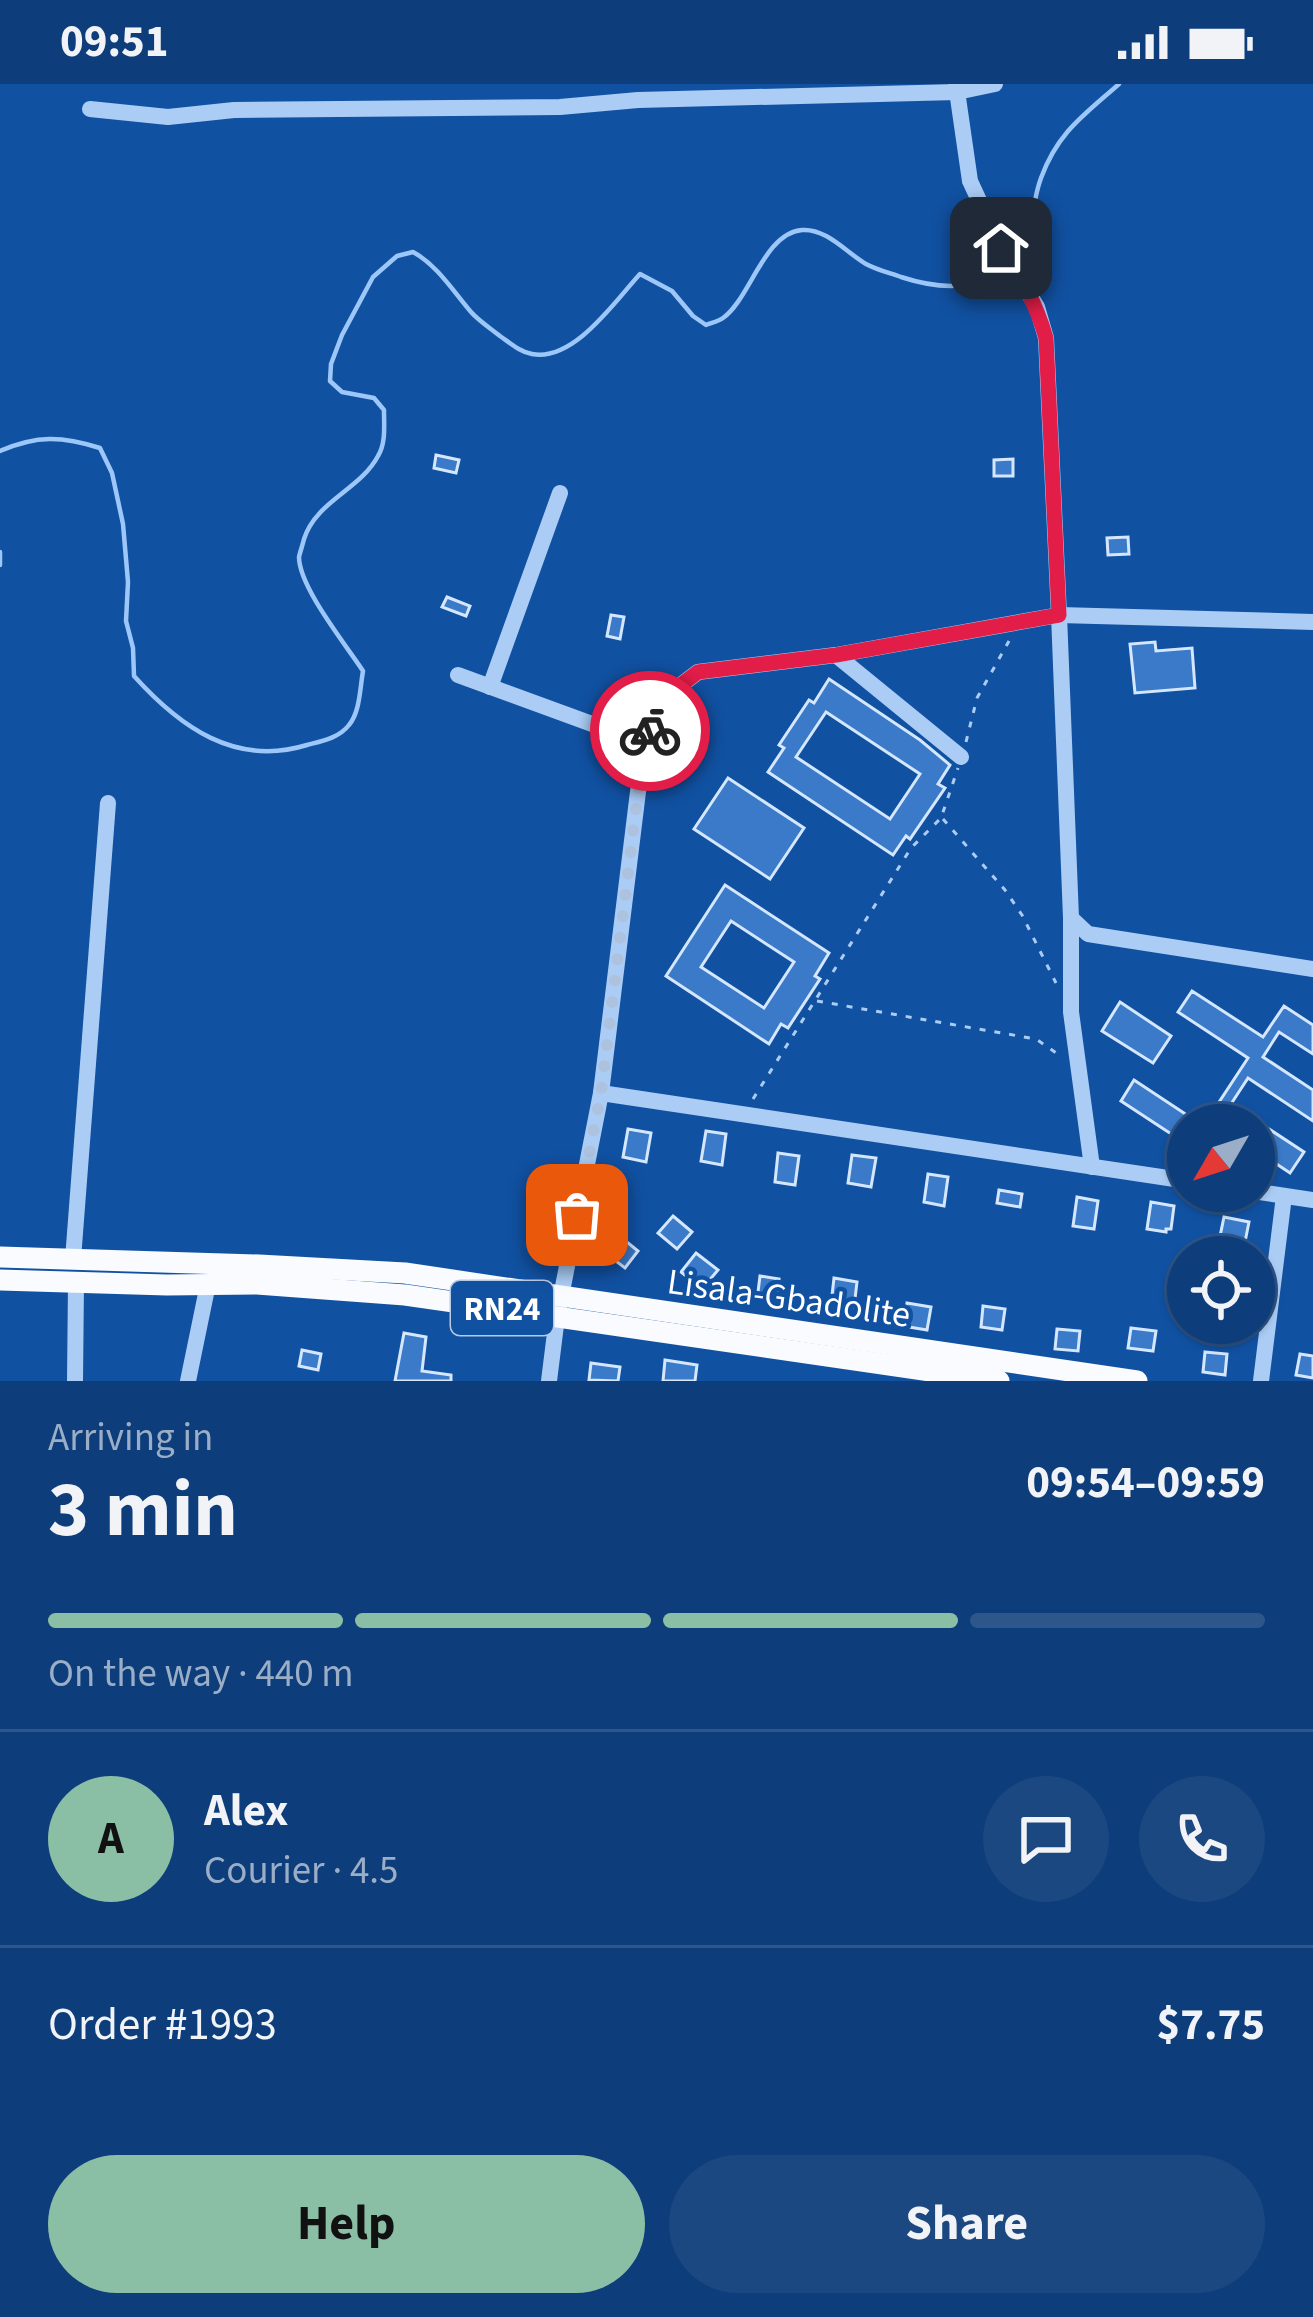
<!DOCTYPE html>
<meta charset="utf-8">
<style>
body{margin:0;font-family:"Source Sans 3",sans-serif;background:#1b4881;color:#f1f3f6;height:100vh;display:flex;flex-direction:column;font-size:45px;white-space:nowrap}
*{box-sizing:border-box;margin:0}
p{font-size:39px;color:#9aaec7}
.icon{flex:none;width:66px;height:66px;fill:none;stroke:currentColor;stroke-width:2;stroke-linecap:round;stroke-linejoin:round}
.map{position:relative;height:1297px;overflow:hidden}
.drawer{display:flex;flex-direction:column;background:#0d3d7a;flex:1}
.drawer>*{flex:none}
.needle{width:78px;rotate:231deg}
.buttons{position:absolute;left:1167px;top:1020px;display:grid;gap:24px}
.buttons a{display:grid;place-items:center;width:108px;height:108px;border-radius:50%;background:#0d3d7a;box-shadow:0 3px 9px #0004,0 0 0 3px #2d568b;font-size:60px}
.pin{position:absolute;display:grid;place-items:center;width:102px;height:102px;color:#fff;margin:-51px;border-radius:24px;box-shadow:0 6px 18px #0006}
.courier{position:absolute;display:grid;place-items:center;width:120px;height:120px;margin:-60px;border:9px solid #e11d48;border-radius:50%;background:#fff;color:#222;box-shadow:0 3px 15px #0007}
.summary em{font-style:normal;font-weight:700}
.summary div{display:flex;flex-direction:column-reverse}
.summary{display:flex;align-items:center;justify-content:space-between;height:204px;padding:0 48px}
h1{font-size:78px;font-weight:700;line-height:90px}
.bar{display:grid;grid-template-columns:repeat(4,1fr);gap:18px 12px;align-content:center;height:144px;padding:0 48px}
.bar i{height:15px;border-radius:9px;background:#2d568b}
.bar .on{background:#8abfa5}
.bar p{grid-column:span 4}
.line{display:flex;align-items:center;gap:30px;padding:0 48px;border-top:3px solid #2d568b}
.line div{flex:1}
.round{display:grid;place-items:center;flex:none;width:126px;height:126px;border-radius:63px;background:#1b4881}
.button{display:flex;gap:24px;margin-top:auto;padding:24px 48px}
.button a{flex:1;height:138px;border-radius:72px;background:#8abfa5;color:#111;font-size:48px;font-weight:700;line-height:138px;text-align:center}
.button a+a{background:#1b4881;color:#f1f3f6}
.status{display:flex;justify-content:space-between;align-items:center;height:84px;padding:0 60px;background:#0d3d7a;direction:ltr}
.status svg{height:33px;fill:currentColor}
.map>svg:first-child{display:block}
</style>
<div class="status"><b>09:51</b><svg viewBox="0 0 49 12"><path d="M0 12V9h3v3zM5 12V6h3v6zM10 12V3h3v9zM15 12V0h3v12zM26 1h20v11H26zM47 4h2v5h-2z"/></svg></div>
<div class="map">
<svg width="1313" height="1297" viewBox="0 0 1313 1297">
<rect width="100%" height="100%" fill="#1151a2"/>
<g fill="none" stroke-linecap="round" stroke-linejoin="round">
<g stroke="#9dc7f8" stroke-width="4.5">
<path d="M 1015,174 C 1036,148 1030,123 1041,94 C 1058,48 1084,31 1119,0"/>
<path d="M 0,367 C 37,351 62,352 100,364 L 112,389 L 123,440 L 128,498 L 126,537 L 133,564 L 134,592 C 180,643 235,683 307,661 C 322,657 339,654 349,641 C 360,628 360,604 363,587 C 346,561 299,503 299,473 C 299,472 304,456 304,455 C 316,417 360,406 378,372 C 386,359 384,342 384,326 L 374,314 L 342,308 L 330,297 L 331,280 L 342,251 L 373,193 L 397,172 L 413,168 C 437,181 453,207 471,228 C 479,237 490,244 500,252 C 510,259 520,268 532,270 C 574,278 615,217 640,190 L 672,207 L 693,232 L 706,241 C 711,239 719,237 723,234 C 750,215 764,149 802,146 C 826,144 847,169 866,180 C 877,186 890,189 901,193 C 938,205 976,208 1007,182"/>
<polyline points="0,468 0,481"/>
</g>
</g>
<g fill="#3a7ac8" stroke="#d4e7fe" stroke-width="3" fill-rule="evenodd">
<polygon points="436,371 459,376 456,389 434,384"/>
<polygon points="1013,375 1013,392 994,392 994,376"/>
<polygon points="1128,453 1129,470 1108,471 1107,454"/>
<polygon points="447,513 470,522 466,532 442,523"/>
<polygon points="611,531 624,533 620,555 607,552"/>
<polygon points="1155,558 1156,567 1192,564 1195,604 1135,609 1130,560"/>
<path d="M 829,595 L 920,656 L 950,681 L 938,700 L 945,704 L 910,755 L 906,752 L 893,771 L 768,688 L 784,664 L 779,661 L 809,616 L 814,619 ZM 826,628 L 920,690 L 890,735 L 796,673 Z"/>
<polygon points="728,694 804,744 770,795 694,745"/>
<path d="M 725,801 L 829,869 L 815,892 L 820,895 L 788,944 L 781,940 L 769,960 L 666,892 ZM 731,837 L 794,878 L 764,924 L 701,883 Z"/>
<polygon points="1192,907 1263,953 1284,922 1313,941 1313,970 1279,948 1263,973 1313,1006 1313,1037 1248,994 1231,1020 1304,1068 1290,1089 1254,1065 1254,1041 1204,1041 1248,974 1178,928"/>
<polygon points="1120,918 1171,952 1153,979 1102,947"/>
<polygon points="1134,996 1202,1041 1188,1041 1188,1061 1121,1017"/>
<polygon points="628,1045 651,1049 646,1078 623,1073"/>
<polygon points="706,1047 726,1050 722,1081 701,1077"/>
<polygon points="778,1069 799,1072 795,1101 775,1098"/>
<polygon points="852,1071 876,1074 871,1103 848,1099"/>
<polygon points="928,1090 948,1093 944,1122 924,1118"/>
<polygon points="999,1106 1022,1110 1020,1123 997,1119"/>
<polygon points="1077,1113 1098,1117 1094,1145 1073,1142"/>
<polygon points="1151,1118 1174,1122 1171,1145 1166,1145 1166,1148 1147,1145"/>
<polygon points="673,1132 692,1148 677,1165 658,1149"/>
<polygon points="1224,1133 1249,1138 1243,1168 1218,1162"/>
<polygon points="622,1154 638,1167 625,1184 608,1171"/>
<polygon points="696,1169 718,1186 702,1205 681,1188"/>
<polygon points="760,1192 779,1195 776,1219 757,1216"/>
<polygon points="834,1194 857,1198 854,1223 831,1220"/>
<polygon points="907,1219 931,1223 927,1246 903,1242"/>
<polygon points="983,1222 1005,1225 1002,1246 981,1243"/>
<polygon points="1131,1244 1156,1247 1153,1267 1128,1264"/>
<polygon points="1057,1245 1080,1247 1078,1267 1055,1265"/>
<polygon points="404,1249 426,1253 422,1287 451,1291 451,1297 395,1297"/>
<polygon points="302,1266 321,1270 318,1286 299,1282"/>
<polygon points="1205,1268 1227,1270 1225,1291 1203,1288"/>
<polygon points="1300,1270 1313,1272 1313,1294 1296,1291"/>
<polygon points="665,1276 697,1281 695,1297 663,1297"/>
<polygon points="591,1279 620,1283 618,1297 589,1296"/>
</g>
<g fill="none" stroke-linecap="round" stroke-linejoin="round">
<g stroke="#abcdf5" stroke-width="3" stroke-dasharray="6 9" stroke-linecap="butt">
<polyline points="966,658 977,614 1009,557"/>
<polyline points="943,735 1005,806 1022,831 1056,899"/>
<polyline points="817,917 1036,955 1062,973"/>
<polyline points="753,1015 911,764 941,734 958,684"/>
</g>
<g stroke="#abcdf5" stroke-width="16">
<polyline points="90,25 168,33 234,26 560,23 638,16 957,8 995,0"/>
<polyline points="1313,538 1059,531 1071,834 1088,850 1313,885"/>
<polyline points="836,571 961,673"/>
<polyline points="458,591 644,659"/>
<polyline points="490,603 560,409"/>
<polyline points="1071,834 1071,928 1092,1083"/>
<polyline points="601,1009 1188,1097"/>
<polyline points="1253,1107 1313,1116"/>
<polyline points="73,1175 108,719"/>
<polyline points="75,1297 76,1199"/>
<polyline points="188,1297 208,1200"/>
<polyline points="549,1297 557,1233 601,1009 644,659 665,613 698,588 836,571 1059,531 1046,254 1037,223 1001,164 970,97 956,0"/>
<polyline points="1261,1297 1284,1112"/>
</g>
<g stroke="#f9fbff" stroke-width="21">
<polyline points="0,1173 259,1181 405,1189 1137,1297"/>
<polyline points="0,1196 167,1201 257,1200 405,1211 999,1297"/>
</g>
</g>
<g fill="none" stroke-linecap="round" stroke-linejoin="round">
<polyline stroke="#acc2de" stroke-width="12" stroke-dasharray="0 21.6" points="577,1131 601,1009 644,659 650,647"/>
<path stroke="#e11d48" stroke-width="15" d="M 650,647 L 665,613 L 698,588 L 836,571 L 1059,531 L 1046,254 C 1036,219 1021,193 1001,164"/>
</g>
<g text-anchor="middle" stroke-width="9" stroke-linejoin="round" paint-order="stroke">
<rect fill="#1151a2" stroke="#b8cbe3" stroke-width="3" x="451" y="1197" width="102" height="54" rx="9"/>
<g font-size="33" font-weight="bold" fill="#fff">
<text x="502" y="1236">RN24</text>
</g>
<g font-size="36" fill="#fff" stroke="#1151a2">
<text transform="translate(789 1213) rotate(8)" y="13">Lisala-Gbadolite</text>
</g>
</g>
</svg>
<div class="buttons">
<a><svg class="needle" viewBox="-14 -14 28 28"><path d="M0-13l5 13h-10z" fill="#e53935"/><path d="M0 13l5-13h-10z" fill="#9aaec7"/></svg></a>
<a><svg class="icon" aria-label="locate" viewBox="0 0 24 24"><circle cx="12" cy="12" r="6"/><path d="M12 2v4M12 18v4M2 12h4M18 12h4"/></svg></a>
</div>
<div class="pin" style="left:577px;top:1131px;background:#ea580c"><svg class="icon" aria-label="bag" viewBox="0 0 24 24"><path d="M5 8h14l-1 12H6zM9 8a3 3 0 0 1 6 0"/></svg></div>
<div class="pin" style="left:1001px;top:164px;background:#1f2937"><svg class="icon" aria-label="home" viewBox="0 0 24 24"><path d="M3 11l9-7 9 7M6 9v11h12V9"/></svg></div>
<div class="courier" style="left:650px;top:647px"><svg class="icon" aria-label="bike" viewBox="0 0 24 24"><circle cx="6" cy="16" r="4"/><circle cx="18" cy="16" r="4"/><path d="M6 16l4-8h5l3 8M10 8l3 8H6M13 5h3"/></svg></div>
</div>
<section class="drawer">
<div class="summary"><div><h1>3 min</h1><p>Arriving in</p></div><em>09:54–09:59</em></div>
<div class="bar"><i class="on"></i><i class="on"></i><i class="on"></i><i></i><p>On the way · 440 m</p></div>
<div class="line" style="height:216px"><b class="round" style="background:#8abfa5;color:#111">A</b><div><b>Alex</b><p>Courier · 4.5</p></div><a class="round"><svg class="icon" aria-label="chat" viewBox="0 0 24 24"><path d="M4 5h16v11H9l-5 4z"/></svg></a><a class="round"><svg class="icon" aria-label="phone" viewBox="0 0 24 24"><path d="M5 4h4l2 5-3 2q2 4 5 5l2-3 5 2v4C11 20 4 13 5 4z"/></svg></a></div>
<div class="line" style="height:156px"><div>Order #1993</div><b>$7.75</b></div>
<div class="button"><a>Help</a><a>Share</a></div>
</section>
